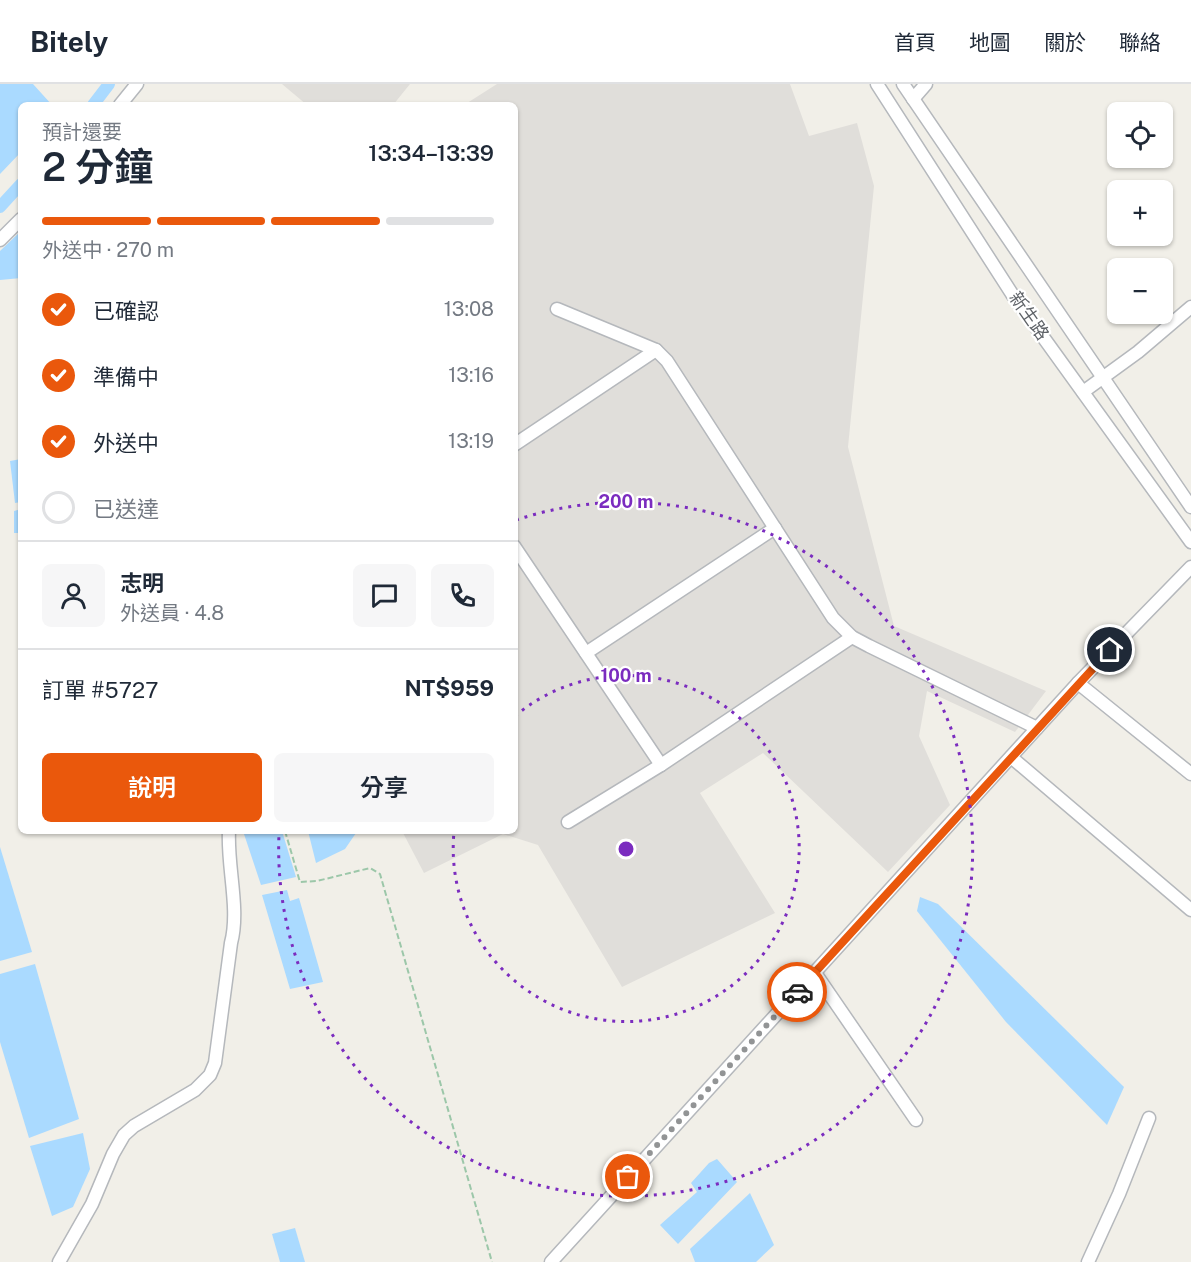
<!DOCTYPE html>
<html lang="zh-TW">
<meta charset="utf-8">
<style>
body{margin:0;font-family:"Public Sans","Noto Sans TC",sans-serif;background:#f6f6f7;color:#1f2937;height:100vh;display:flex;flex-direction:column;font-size:22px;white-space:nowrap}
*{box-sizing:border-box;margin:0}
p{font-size:20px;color:#747a83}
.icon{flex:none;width:33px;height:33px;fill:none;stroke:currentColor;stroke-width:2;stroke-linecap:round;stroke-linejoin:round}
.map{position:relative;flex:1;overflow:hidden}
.panel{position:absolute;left:18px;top:18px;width:500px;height:732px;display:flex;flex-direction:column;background:#fff;border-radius:9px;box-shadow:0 2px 4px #0004}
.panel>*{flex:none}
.buttons{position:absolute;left:1107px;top:18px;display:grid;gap:12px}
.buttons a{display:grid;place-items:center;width:66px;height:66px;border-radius:9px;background:#fff;box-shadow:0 2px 4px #0004;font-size:30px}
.pin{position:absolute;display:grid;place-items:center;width:51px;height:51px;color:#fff;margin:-26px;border:3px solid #fff;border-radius:50%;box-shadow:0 2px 6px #0007}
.courier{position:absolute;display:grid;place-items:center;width:60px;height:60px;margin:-30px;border:4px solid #ea580c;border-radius:50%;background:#fff;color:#222;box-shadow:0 2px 8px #0007}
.headline em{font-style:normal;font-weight:600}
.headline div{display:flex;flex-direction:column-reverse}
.headline{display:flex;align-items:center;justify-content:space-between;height:102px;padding:0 24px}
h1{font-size:39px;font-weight:600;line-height:45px}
.bar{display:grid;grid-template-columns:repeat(4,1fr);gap:9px 6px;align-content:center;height:72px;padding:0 24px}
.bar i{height:8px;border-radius:4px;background:#e0e1e3}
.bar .active{background:#ea580c}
.bar p{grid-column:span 4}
.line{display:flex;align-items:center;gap:15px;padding:0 24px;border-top:2px solid #e0e1e3}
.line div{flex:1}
.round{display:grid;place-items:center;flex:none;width:63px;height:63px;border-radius:9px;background:#f6f6f7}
ol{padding:0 24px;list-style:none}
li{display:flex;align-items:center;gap:18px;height:66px}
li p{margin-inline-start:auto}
li .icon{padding:6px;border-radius:50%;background:#ea580c;color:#fff;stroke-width:4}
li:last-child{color:#747a83}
li i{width:33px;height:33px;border:3px solid #e0e1e3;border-radius:50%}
.button{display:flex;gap:12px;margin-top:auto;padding:12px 24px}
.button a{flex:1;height:69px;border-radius:9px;background:#ea580c;color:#fff;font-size:24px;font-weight:600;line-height:69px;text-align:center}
.button a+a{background:#f6f6f7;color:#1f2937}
header{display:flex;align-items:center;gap:36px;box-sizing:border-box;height:84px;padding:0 30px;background:#fff;border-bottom:2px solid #e0e1e3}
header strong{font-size:28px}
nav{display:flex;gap:33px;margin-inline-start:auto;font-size:21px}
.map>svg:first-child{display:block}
</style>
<header>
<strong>Bitely</strong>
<nav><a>首頁</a><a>地圖</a><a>關於</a><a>聯絡</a></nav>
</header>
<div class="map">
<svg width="1191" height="1178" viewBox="0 0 1191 1178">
<rect width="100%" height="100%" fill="#f1efe8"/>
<g fill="#e0deda">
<polygon points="282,0 410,0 393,21 307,21"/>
<polygon points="497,0 790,0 809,52 857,39 874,102 848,363 894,542 1046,607 1015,648 927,607 919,652 950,721 888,788 763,669 700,709 775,829 622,903 538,761 503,750 424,789 402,747 514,747 514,21 464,21"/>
</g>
<g fill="#aadaff">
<polygon points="0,0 33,0 52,21 21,21 21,68 0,90"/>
<polygon points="21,147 21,194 0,196 0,167"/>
<polygon points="21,375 21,418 15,419 10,377"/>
<polygon points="21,425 21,449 14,449 14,427"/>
<polygon points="243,747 282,747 296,793 261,801"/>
<polygon points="308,747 355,747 356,749 345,765 316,779"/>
<polygon points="0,763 32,868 0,877"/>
<polygon points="287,806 290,817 299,814 323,898 290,905 262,811"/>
<polygon points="920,813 938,820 1124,1003 1107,1041 1006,938 917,827"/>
<polygon points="35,880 79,1035 29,1054 0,958 0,890"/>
<polygon points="83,1049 90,1085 73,1123 52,1132 30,1062"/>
<polygon points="717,1075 737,1098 678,1160 660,1141 697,1108 691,1099 709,1079"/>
<polygon points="750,1109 774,1161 756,1178 695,1178 690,1165"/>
<polygon points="295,1144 305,1178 280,1178 272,1150"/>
</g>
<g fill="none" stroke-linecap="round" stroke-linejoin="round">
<g stroke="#aadaff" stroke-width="12">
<polyline points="93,21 109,0"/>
<polyline points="0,123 21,100"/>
</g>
<g stroke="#b5b8bc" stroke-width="15">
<g id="minor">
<polyline points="877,0 1012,210 1191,458"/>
<polyline points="903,0 1191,423"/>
<polyline points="913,15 926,0"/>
<polyline points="120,21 137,0"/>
<polyline points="0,156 21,135"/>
<polyline points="557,225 656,266 667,277 833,534 852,553 869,562 1037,644"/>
<polyline points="1083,308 1138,268 1191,223"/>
<polyline points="514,361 656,266"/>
<polyline points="514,462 661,681"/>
<polyline points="586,569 775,444"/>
<polyline points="1078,599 1191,690"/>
<polyline points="1011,673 1191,826"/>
<polyline points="568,738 661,681 852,553"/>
<polyline points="815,889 916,1036"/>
<path d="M 59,1178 L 92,1120 L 113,1070 L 124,1051 L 134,1042 L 195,1006 L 210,991 L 215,979 L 231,859 C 240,825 227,783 229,747"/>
<polyline points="551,1178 1078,599 1191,483"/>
<polyline points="1088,1178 1119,1110 1149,1034"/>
</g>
</g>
<polyline stroke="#9cc7a9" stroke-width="2" stroke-dasharray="6 3" stroke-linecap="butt" points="285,747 300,798 317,797 370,784 380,790 492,1178"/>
<use href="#minor" stroke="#fff" stroke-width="12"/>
</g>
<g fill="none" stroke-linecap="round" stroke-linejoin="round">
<polyline stroke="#929495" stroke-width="6" stroke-dasharray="0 10.8" points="628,1093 797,908"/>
<polyline stroke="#ea580c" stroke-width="8" points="797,908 1110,566"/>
</g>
<g fill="none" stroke="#7b2cbf" stroke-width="3" stroke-dasharray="3 6">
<path d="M515 632A173 173 0 1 1 454 748"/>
<path d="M516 436A347 347 0 1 1 279 750"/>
</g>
<g text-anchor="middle" stroke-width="4.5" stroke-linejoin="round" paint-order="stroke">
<g font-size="18" fill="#5f6368" stroke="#fff">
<text transform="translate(1029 232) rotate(55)" y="6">新生路</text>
</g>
</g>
<circle cx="626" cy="765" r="9" fill="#7b2cbf" stroke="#fff" stroke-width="3"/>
<g font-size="18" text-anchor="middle" font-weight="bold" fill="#7b2cbf" stroke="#fff" stroke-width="4.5" stroke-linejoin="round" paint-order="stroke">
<text x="626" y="424">200 m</text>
<text x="626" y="598">100 m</text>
</g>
</svg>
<div class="buttons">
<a><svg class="icon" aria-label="locate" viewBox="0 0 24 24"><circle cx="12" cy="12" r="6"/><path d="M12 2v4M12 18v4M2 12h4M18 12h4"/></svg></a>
<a>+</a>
<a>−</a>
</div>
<div class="pin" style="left:628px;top:1093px;background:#ea580c"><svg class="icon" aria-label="bag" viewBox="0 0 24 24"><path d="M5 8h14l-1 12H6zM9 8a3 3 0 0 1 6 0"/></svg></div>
<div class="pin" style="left:1110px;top:566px;background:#1f2937"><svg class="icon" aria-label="home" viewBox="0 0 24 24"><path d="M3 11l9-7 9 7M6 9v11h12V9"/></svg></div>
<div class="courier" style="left:797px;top:908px"><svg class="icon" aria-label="car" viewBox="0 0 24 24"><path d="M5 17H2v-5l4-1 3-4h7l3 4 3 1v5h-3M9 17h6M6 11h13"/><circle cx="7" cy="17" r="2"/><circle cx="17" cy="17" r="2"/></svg></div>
<section class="panel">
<div class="headline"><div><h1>2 分鐘</h1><p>預計還要</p></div><em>13:34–13:39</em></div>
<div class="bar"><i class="active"></i><i class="active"></i><i class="active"></i><i></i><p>外送中 · 270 m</p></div>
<ol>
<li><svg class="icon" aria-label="check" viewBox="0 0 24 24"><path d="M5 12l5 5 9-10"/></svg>已確認<p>13:08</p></li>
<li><svg class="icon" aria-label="check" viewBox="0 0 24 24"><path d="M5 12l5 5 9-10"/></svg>準備中<p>13:16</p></li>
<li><svg class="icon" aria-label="check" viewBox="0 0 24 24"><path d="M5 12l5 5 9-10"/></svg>外送中<p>13:19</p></li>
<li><i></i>已送達</li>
</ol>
<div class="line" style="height:108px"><a class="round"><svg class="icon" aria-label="person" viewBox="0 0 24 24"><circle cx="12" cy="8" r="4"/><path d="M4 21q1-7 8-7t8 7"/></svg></a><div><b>志明</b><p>外送員 · 4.8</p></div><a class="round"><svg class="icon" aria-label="chat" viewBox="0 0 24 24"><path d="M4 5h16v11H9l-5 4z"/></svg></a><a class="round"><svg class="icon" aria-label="phone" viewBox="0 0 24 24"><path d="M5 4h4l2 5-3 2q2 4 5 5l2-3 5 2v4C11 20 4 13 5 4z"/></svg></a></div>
<div class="line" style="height:78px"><div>訂單 #5727</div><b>NT$959</b></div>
<div class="button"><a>說明</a><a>分享</a></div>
</section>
</div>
